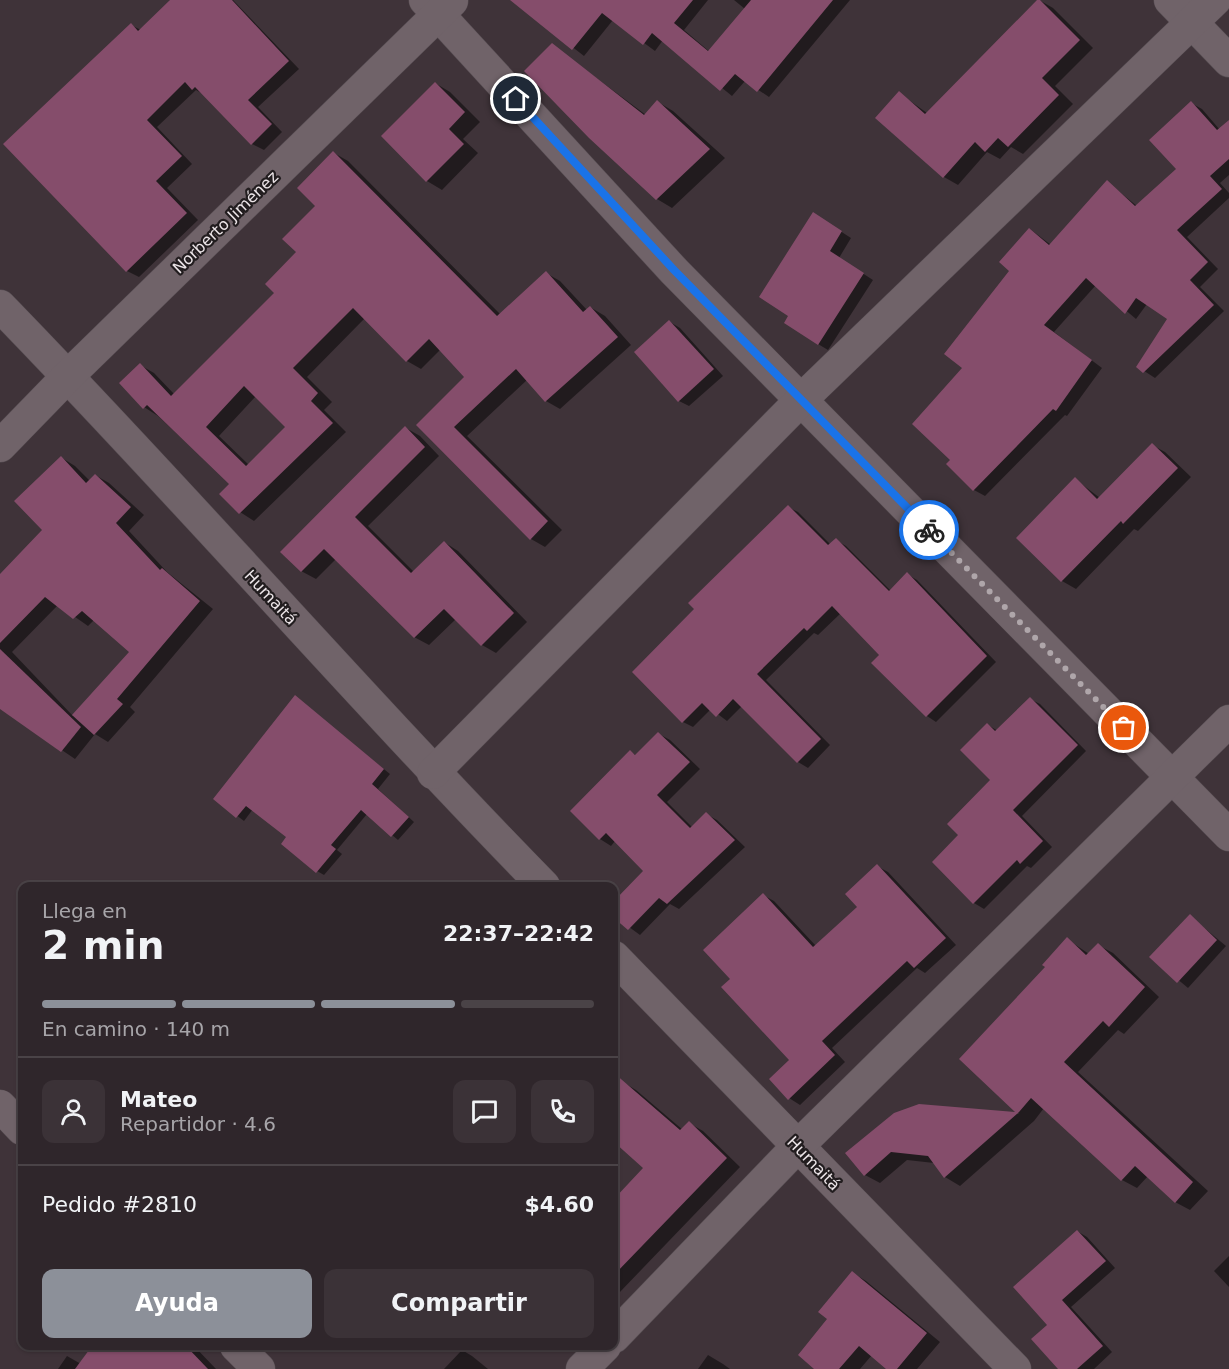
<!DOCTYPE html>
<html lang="es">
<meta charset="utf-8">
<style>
body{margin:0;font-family:"DejaVu Sans",sans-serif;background:#3b3237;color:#f1f3f6;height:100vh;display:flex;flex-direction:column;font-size:22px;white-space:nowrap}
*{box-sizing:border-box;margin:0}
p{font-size:20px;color:#a7a5a9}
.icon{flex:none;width:33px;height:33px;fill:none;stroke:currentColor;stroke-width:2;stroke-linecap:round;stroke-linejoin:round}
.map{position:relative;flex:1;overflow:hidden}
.details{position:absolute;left:18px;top:882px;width:600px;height:468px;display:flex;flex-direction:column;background:#2f262b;border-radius:12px;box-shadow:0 2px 4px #0004,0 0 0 2px #4a4347}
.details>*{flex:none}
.pin{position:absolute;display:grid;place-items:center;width:51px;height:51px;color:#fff;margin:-26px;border:3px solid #fff;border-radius:50%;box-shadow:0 2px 6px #0007}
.courier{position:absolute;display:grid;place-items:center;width:60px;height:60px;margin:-30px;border:4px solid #1a73e8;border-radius:50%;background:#fff;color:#222;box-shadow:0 2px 8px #0007}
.overview em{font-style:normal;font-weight:700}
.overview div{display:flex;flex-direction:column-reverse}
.overview{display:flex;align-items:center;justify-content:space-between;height:102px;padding:0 24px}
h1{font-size:39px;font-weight:700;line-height:45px}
.bar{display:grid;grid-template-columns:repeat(4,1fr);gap:9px 6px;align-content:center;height:72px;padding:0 24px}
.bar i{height:8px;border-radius:4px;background:#4a4347}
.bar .selected{background:#8c9099}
.bar p{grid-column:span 4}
.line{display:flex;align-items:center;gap:15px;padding:0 24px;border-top:2px solid #4a4347}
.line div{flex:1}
.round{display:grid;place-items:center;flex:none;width:63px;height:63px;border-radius:12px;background:#3b3237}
.button{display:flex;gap:12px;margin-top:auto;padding:12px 24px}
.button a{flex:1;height:69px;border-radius:12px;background:#8c9099;color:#fff;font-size:24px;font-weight:700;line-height:69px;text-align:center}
.button a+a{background:#3b3237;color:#f1f3f6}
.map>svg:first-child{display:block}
</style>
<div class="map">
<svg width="1229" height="1369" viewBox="0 0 1229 1369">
<rect width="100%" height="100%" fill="#3f3339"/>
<g fill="#0007" fill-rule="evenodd">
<polygon points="172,0 233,0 299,69 258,107 282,132 264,150 252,144 205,95 196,90 157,127 192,164 167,188 198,220 139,277 127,271 5,144 131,25 141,30"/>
<polygon points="527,0 708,0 684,30 710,52 745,9 734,0 850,0 769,97 745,81 732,96 663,40 655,51 613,20 584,56 521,7"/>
<polygon points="1039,0 1053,8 1093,48 1055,86 1073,104 1023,154 1011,147 1000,159 987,152 958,185 944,177 878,118 899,93 927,113"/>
<polygon points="552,45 646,115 658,102 673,111 725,158 672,208 657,199"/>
<polygon points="435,83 450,92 480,122 463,139 478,153 442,190 427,181"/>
<polygon points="1191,103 1202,109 1220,130 1229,122 1229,175 1220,183 1229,193 1229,198 1187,237 1218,269 1200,287 1224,311 1155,378 1138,367 1169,318 1147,304 1136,319 1096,285 1054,332 1102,368 1067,416 1065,415 985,496 974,490 953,460 965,368 1030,229 1051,245 1107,182 1137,206 1178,169"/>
<path d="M 334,153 L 348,161 L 501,315 L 546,273 L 560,281 L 587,310 L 590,307 L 605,316 L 631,345 L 560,409 L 546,401 L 527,380 L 467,436 L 562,530 L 545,547 L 531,539 L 418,425 L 466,377 L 441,349 L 421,369 L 407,361 L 365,318 L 307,377 L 332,402 L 324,410 L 346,432 L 254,521 L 240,512 L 231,484 L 158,416 L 144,407 L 140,365 L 154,373 L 175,395 L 277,293 L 318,206 ZM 256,396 L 287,427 L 249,465 L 219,436 Z"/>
<polygon points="823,220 851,238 839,258 873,280 828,350 818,344"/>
<polygon points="670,322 680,328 723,376 689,406 679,401"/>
<polygon points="406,428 420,436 439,456 368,526 414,572 444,542 458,551 527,622 496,653 482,645 456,619 429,645 414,637 336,559 316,579 301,571"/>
<polygon points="1152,445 1165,452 1191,477 1138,531 1134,529 1076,589 1062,581 1018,538 1075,479 1100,498"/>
<path d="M 62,458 L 75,466 L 90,481 L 95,475 L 109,483 L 144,515 L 129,531 L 167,572 L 213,609 L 130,707 L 135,712 L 108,742 L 95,734 L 75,759 L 0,708 L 0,577 L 44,530 ZM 58,605 L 88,626 L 94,620 L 131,652 L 73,716 L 12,652 Z"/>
<polygon points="788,507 798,512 831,545 836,540 846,546 891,591 907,574 917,580 996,662 936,722 927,716 881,655 841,613 818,635 814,633 766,680 830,745 808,768 798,762 742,706 727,721 711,709 693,727 683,722 696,609"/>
<polygon points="295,697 390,774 378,789 414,822 398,840 367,814 337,850 342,854 324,875 317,871 288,837 253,809 244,821 215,799"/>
<polygon points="1030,699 1040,704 1086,751 1022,816 1052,847 1031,868 1027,866 984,909 974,903 934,862 961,835 992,780 988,725 998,731"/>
<polygon points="659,734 670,740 700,769 667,802 693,828 706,814 717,820 745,847 679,909 670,904 640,935 614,916 614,903 645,871 615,841 611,846 600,839 572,811 631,752 637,756"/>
<polygon points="877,866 888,872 956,945 925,973 917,968 832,1048 845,1062 800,1105 789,1098 791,1060 732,979 763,895 774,901 816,946 859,907"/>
<polygon points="1190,916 1226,946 1188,988 1151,957"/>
<polygon points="1067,939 1089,954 1098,945 1113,953 1159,997 1124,1034 1118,1030 1078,1072 1208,1191 1190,1210 1175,1202 1148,1176 1137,1188 1122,1180 1044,1108 1034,1121 960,1186 945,1177 934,1163 907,1160 880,1183 865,1175 919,1106 1019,1114 961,1059 1047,967"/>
<polygon points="614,1081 621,1081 636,1090 683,1130 689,1123 703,1131 740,1167 619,1293 614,1290 614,1201 646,1168 614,1140"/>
<polygon points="1077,1231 1087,1237 1115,1268 1071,1307 1112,1352 1094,1369 1060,1369 1049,1325"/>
<polygon points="1229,1256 1229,1287 1214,1271"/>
<polygon points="853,1273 866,1281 940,1342 917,1369 888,1369 872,1355 860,1369 817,1369 829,1319"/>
<polygon points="94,1346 194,1346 216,1369 58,1369 67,1356 81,1364"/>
<polygon points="396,1346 410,1346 405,1351"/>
<polygon points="462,1350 472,1356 488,1369 444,1369"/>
<polygon points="708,1355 723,1364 730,1369 698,1369"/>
</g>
<g fill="#854d6b" fill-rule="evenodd">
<polygon points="170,0 232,0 289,61 248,100 272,124 251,145 195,87 192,90 185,82 147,120 182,156 156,181 187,213 126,272 3,144 131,23 138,31"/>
<polygon points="510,0 693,0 674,23 708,51 751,0 833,0 757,92 735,74 720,91 652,33 643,45 602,13 572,50"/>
<polygon points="1037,0 1040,0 1080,40 1042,78 1059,95 1008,147 998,138 985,152 975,142 943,178 875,118 899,91 925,114"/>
<polygon points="552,43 644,115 657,100 710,149 656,200 589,138 524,71"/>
<polygon points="435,82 465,112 449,129 464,144 426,182 381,136"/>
<polygon points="1191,101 1217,130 1229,120 1229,159 1210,176 1222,189 1177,230 1208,262 1190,280 1214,305 1143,373 1136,367 1167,319 1136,298 1125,314 1086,278 1044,325 1092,360 1056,411 1053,409 973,491 946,464 950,460 912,424 962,368 944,354 1009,271 999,262 1029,228 1049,245 1107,180 1135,206 1176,169 1149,140"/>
<path d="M 333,151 L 497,316 L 546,271 L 583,312 L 590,306 L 618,337 L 545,402 L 516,369 L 454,427 L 548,521 L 530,540 L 416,425 L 464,377 L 429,339 L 406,362 L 353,308 L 293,368 L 318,393 L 311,401 L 333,423 L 239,514 L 219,494 L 229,484 L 147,405 L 143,409 L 119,383 L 140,363 L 171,396 L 274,293 L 265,284 L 296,252 L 282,239 L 315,206 L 297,188 ZM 244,386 L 285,427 L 246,466 L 206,427 Z"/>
<polygon points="813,212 842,231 830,251 864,273 818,345 784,323 788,316 759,297"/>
<polygon points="669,320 714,369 678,402 634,352"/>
<polygon points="405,426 425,447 355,517 411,573 444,541 514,613 481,646 444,609 414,638 324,549 301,572 280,552"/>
<polygon points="1152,443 1178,468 1123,524 1121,521 1061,582 1016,538 1075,477 1097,499"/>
<polygon points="61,456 86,483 95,474 131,507 116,523 160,570 162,568 200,601 117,699 123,704 94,735 72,715 129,652 82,611 73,619 45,597 0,643 0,574 42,530 14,501"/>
<polygon points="788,505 828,545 836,538 889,591 907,572 987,656 926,717 871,663 879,655 832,606 807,631 804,628 757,674 821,739 797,763 733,699 716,717 702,703 682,723 632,672 694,609 688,603"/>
<polygon points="0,649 81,727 61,752 0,709"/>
<polygon points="295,695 384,769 372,784 409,817 391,837 361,810 331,845 336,849 316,873 281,844 286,837 246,806 236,818 213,799"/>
<polygon points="1030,697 1078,745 1013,810 1043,841 1020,864 1017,860 973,904 932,862 958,835 947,824 990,780 960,750 987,723 995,731"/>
<polygon points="658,732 690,762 657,795 690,828 706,812 735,840 667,904 659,898 628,930 614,918 614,901 643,871 606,833 599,840 570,811 630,750 635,755"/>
<polygon points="877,864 946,938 914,968 907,961 822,1041 835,1055 788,1100 769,1079 789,1060 721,987 730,979 703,950 763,893 813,947 857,907 845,894"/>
<polygon points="1190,914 1217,940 1177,983 1149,957"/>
<polygon points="1067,937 1086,955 1098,943 1145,987 1109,1027 1103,1021 1064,1062 1193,1182 1175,1203 1135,1166 1121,1181 1031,1098 1019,1112 944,1178 928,1156 891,1152 864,1176 845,1153 894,1113 919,1104 1015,1112 959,1059 1045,967 1042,965"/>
<polygon points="614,1073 680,1130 689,1121 727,1158 614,1275 614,1199 643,1168 614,1142"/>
<polygon points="1077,1230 1106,1261 1062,1300 1103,1346 1077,1369 1058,1369 1031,1339 1047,1325 1013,1287"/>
<polygon points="852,1271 927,1333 897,1369 886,1369 859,1346 839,1369 814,1369 798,1355 827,1319 818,1312"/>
<polygon points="92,1346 186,1346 208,1369 75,1369"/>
</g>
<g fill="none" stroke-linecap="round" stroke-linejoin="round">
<g stroke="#584f54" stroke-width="33">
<g id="minor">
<polyline points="425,0 674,271 1229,835"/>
<polyline points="1170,0 1229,61"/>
<path d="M 0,306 C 185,496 359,697 544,886"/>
<polyline points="0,446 68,376 452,1"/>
<polyline points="433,773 801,400 1215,0"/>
<polyline points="614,957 1015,1369"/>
<polyline points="0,1106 22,1129"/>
<polyline points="614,1337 798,1146 1229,721"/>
<polyline points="236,1346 259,1369"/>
<polyline points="582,1369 605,1346"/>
</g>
</g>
<use href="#minor" stroke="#706369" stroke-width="32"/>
</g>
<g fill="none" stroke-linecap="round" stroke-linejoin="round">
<polyline stroke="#afa6aa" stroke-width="6" stroke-dasharray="0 10.8" points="929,530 1124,728"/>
<polyline stroke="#1a73e8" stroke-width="8" points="516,99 674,270 929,530"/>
</g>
<g text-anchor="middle" stroke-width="4.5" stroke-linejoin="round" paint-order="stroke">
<g font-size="16" fill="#ebe4e7" stroke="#221d1f">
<text transform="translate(225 222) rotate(-44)" y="6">Norberto Jiménez</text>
<text transform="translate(271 597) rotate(47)" y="6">Humaitá</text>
<text transform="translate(814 1163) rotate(46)" y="6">Humaitá</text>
</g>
</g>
</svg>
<div class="pin" style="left:1124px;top:728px;background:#ea580c"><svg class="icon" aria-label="bag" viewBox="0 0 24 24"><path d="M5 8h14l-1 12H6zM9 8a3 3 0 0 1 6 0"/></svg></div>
<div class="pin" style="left:516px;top:99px;background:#1f2937"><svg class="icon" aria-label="home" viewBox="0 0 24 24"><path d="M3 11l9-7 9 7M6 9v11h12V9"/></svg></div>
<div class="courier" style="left:929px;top:530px"><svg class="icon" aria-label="bike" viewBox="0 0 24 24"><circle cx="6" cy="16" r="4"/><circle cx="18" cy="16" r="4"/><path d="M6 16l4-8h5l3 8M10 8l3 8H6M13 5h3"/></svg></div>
<section class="details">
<div class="overview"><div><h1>2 min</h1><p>Llega en</p></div><em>22:37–22:42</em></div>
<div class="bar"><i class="selected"></i><i class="selected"></i><i class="selected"></i><i></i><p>En camino · 140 m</p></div>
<div class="line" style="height:108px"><a class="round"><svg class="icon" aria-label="person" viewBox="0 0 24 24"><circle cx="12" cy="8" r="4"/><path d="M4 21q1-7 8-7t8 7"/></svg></a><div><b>Mateo</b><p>Repartidor · 4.6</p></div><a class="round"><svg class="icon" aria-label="chat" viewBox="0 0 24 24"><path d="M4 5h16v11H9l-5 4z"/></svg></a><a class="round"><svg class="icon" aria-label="phone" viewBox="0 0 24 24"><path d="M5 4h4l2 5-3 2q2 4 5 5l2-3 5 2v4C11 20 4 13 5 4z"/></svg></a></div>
<div class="line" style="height:78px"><div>Pedido #2810</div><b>$4.60</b></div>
<div class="button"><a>Ayuda</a><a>Compartir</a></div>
</section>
</div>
